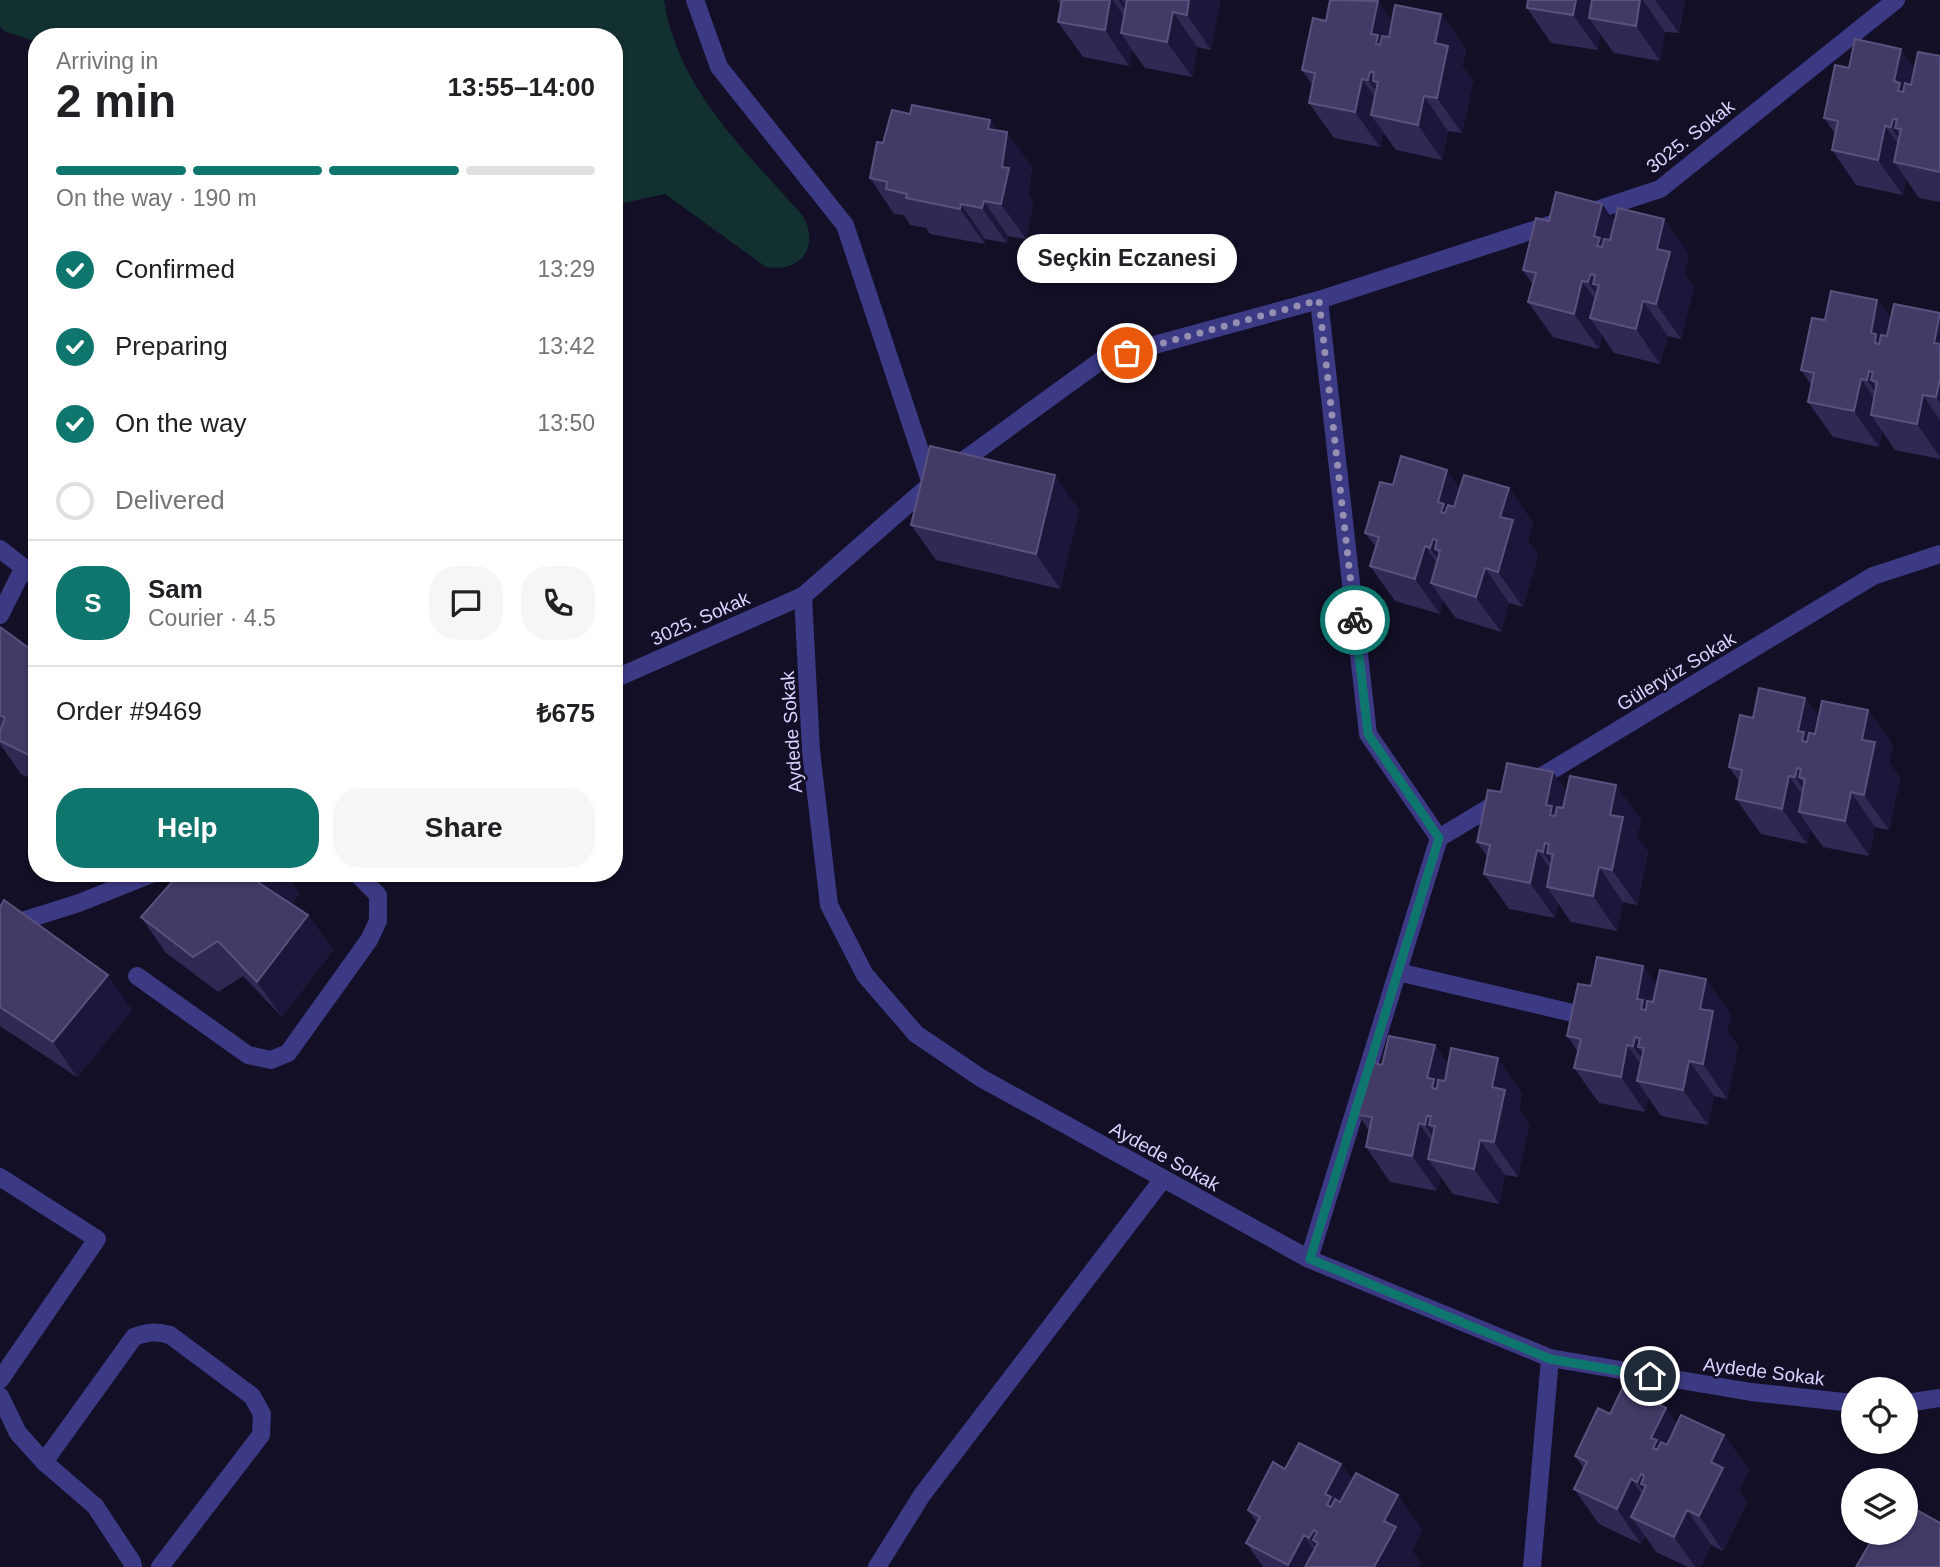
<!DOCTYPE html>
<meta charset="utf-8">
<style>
body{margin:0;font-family:Helvetica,sans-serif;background:#f6f6f6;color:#202124;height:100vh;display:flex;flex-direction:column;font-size:26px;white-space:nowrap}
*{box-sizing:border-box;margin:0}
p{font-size:23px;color:#757577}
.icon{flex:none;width:38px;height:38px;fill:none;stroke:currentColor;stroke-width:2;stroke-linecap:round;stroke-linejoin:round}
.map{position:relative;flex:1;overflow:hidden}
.side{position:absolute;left:28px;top:28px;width:595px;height:854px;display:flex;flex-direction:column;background:#fff;border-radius:28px;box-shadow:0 2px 5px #0004}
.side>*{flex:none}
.buttons{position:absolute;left:1841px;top:1377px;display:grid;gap:14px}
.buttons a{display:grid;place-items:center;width:77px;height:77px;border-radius:50%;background:#fff;box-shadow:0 2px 5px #0004;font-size:35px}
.pin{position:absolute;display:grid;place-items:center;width:60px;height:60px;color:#fff;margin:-30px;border:4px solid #fff;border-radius:50%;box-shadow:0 2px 7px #0007}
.courier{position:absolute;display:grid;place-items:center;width:70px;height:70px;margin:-35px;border:5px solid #0f766e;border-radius:50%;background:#fff;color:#222;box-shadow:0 2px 9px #0007}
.bubble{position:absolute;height:49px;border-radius:24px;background:#fff;box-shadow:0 2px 5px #0004;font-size:23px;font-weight:600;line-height:49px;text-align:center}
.summary em{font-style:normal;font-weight:600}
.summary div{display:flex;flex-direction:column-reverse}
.summary{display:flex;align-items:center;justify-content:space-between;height:119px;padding:0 28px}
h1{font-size:46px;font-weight:600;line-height:52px}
.bar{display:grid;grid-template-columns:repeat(4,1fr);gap:10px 7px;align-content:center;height:84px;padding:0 28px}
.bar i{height:9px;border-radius:5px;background:#e0e0e0}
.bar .on{background:#0f766e}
.bar p{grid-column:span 4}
.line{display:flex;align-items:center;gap:18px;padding:0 28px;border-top:2px solid #e0e0e0}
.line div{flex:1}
.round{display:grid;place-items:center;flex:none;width:74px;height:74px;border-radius:28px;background:#f6f6f6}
ol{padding:0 28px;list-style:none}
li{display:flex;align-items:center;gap:21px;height:77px}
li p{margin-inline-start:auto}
li .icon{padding:7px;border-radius:50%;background:#0f766e;color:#fff;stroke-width:4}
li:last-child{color:#757577}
li i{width:38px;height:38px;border:4px solid #e0e0e0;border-radius:50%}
.button{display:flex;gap:14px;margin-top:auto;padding:14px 28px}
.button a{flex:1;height:80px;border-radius:28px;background:#0f766e;color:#fff;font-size:28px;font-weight:600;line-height:80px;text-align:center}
.button a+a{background:#f6f6f6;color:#202124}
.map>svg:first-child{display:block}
</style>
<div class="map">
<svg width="1940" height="1567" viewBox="0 0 1940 1567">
<rect width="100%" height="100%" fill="#130f26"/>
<path fill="#12302f" d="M 0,0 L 664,0 C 678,90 745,150 802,215 C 821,245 801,274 766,267 L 665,194 L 614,205 L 614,37 L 37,37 L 37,42 L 4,31 L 0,26 Z"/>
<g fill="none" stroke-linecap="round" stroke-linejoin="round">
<g stroke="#3d3a85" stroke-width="18">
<polyline points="695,0 719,67 845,225 931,484"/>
<polyline points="1581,215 1660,189 1896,0"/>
<polyline points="1319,300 1368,734 1439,838"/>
<polyline points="0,549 37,578"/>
<polyline points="803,596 811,751 829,905 865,975 916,1034 981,1078 1309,1259 1550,1358 1751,1392 1853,1403"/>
<polyline points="0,615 24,567"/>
<polyline points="614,679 803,596 931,484 1103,359 1319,300 1555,223"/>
<polyline points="1529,784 1873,576 1940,554"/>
<polyline points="1439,838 1502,800"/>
<polyline points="0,928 79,903 154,873"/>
<polyline points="1398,972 1594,1018"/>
<polyline points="137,976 248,1055 271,1060 288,1053 369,940 378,921 378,895 356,873"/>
<polyline points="0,1177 97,1239 0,1380"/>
<polyline points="1309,1259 1439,838"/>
<polyline points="0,1396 18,1433 44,1462 95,1506 132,1562 133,1567"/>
<polyline points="1906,1403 1940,1398"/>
<path d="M 44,1462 L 134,1337 C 147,1332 156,1331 170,1335 L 252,1396 L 262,1414 L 261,1435 L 160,1567"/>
<polyline points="877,1567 922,1495 1163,1179"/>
<polyline points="1532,1567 1550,1358"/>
</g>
</g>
<g fill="#312854">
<polygon points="1057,0 1220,0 1211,50 1197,47 1192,77 1145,68 1132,50 1129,66 1083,57 1058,22 1061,5"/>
<polygon points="1528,0 1685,0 1679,33 1665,32 1660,61 1614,53 1600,34 1598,50 1551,43 1527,8"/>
<polygon points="1441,14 1466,49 1462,66 1473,81 1462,133 1448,131 1442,160 1396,150 1383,132 1380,147 1334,138 1309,103 1313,86 1302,70 1326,21 1392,21"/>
<polygon points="1940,56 1940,202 1919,198 1906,179 1903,195 1856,185 1832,150 1835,134 1824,118 1849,68 1914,68"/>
<polygon points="910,114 990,120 997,130 1032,167 1028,195 1033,203 1026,239 1008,236 1007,243 985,239 985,244 930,234 926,228 910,225 904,215 894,214 870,178 883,143"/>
<polygon points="1602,204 1615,222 1689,254 1684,273 1694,287 1681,339 1668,336 1660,364 1614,353 1602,335 1599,349 1553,337 1528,302 1533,285 1523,270 1549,221"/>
<polygon points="1877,300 1891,319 1940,313 1940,459 1895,450 1882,431 1879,447 1833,437 1808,402 1812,386 1801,370 1825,320"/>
<polygon points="1393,485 1460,488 1509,488 1533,523 1528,541 1538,555 1523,607 1509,603 1501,632 1456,618 1443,601 1440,614 1395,601 1370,566 1376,547 1365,533"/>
<polygon points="1079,510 1060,589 936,560 911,525"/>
<polygon points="0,627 37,654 37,782 21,774 0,744"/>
<polygon points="1805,698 1819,717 1868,710 1893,745 1889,763 1900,777 1889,830 1875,827 1869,856 1823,847 1810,829 1807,844 1761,834 1736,799 1740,783 1729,767 1753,718"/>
<polygon points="1501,792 1567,792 1641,820 1637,837 1648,852 1637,905 1623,902 1617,931 1571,922 1558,903 1555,918 1509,909 1484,874 1488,858 1477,842"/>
<polygon points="180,873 285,873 299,893 292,904 308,915 333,950 282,1017 243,976 218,992 165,952 141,917"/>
<polygon points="0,907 132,1010 77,1077 0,1026"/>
<polygon points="1643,966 1657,986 1731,1014 1727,1031 1738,1046 1727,1099 1714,1096 1708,1125 1661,1116 1648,1097 1645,1112 1599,1103 1574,1068 1578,1052 1567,1036 1591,986"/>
<polygon points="1435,1045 1448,1064 1522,1093 1519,1110 1529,1125 1518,1177 1505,1175 1499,1204 1453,1194 1440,1176 1437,1191 1390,1182 1366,1147 1369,1130 1358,1115 1382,1065"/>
<polygon points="1610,1414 1677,1424 1724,1435 1749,1470 1739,1491 1747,1503 1723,1551 1711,1545 1701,1567 1688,1567 1656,1552 1645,1536 1641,1544 1599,1524 1574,1489 1584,1469 1575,1456"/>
<polygon points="1341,1464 1352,1480 1398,1495 1422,1530 1412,1550 1420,1563 1418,1567 1263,1567 1246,1543 1257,1523 1248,1510 1285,1469"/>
</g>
<g fill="#1d163a">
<polygon points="1110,0 1113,0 1135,32 1121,33 1132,50 1129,66 1105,30"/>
<polygon points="1118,0 1122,0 1142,29 1142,33"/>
<polygon points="1189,0 1220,0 1211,50 1187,15"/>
<polygon points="1576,0 1591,0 1603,17 1589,18 1600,34 1598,50 1573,15"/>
<polygon points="1640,0 1643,0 1665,32 1660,61 1636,26"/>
<polygon points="1655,0 1685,0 1679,33"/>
<polygon points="1378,1 1402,36 1397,63 1376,44 1371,34"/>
<polygon points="1173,12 1197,47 1192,77 1167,42"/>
<polygon points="1441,14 1466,49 1462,66 1473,81 1462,133 1437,98 1435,43"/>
<polygon points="1901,49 1925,84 1920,111 1898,91 1894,81"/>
<polygon points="1370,72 1378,82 1373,81 1394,111 1393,115 1368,80"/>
<polygon points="1362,79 1387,114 1371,115 1383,132 1380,147 1355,112"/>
<polygon points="1424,96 1448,131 1442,160 1418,125"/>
<polygon points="1893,119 1900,129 1895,128 1916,158 1915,162 1891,127"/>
<polygon points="990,120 1006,143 1007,132 1032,167 1028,194 1033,203 1026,239 1001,204 1002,167 988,129"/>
<polygon points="1885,126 1910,161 1894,162 1906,179 1903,195 1878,160"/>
<polygon points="984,201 1008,236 1007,243 982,208"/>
<polygon points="961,204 985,239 985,244 960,209"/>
<polygon points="1602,204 1627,239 1620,266 1597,246 1594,236"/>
<polygon points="1664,219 1689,254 1684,273 1694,287 1681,339 1656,304 1657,249"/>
<polygon points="1591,274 1598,285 1593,284 1614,314 1613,317 1588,282"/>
<polygon points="1582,281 1607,316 1590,318 1602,335 1599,349 1574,314"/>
<polygon points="1877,300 1902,335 1896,363 1875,343 1871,333"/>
<polygon points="1643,301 1668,336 1660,364 1636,329"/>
<polygon points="1940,313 1940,351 1934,343"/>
<polygon points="1869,371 1877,382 1871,380 1893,411 1892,415 1867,380"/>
<polygon points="1861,379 1886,414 1871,415 1882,431 1879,447 1854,411"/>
<polygon points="1940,379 1940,403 1936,397"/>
<polygon points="1923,395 1940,420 1940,457 1917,424"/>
<polygon points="1447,470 1471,505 1464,532 1441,512 1438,502"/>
<polygon points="1055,475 1079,510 1060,589 1036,554"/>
<polygon points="1509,488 1533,523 1528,541 1538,555 1523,607 1498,572 1500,517"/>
<polygon points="1433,539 1458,574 1440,551 1435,549 1456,579 1455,583 1430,548"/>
<polygon points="1425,546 1449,581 1431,583 1443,601 1440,614 1415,579"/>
<polygon points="1485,568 1509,603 1501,632 1476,597"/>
<polygon points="1805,698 1830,733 1824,760 1802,741 1798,731"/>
<polygon points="1868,710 1893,745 1889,763 1900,777 1889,830 1864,795 1862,740"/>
<polygon points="1797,768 1805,779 1799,777 1820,808 1820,812 1795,777"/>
<polygon points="1553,772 1578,807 1572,834 1550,815 1546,805"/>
<polygon points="1789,776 1814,811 1799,812 1810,829 1807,844 1782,809"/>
<polygon points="1616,785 1641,820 1637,837 1648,852 1637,905 1612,870 1610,815"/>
<polygon points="1851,792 1875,827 1869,856 1845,821"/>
<polygon points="1545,843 1553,854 1547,853 1568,883 1568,887 1543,852"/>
<polygon points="1537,850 1562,886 1547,887 1558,903 1555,918 1530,883"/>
<polygon points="1599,867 1623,902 1617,931 1593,896"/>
<polygon points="265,873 285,873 299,893 283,918 259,883"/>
<polygon points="308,915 333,950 282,1017 257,982"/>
<polygon points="1643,966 1668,1001 1662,1029 1641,1009 1637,999"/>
<polygon points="108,975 132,1010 77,1077 53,1042"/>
<polygon points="1706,979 1731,1014 1727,1031 1738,1046 1727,1099 1703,1064 1700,1009"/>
<polygon points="1635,1037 1643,1048 1638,1047 1659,1077 1658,1081 1633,1046"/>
<polygon points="1435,1045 1459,1080 1453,1107 1432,1088 1427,1078"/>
<polygon points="1627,1045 1652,1080 1637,1081 1648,1097 1645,1112 1621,1077"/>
<polygon points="1498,1058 1522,1093 1519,1110 1529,1125 1518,1177 1494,1142 1492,1087"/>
<polygon points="1689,1061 1714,1096 1708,1125 1683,1090"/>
<polygon points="1427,1116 1434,1126 1429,1125 1450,1155 1449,1160 1425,1125"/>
<polygon points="1419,1123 1443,1158 1428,1159 1440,1176 1437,1191 1412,1156"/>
<polygon points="1480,1140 1505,1175 1499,1204 1474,1169"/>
<polygon points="1666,1408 1690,1443 1677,1470 1653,1448 1651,1438"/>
<polygon points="1724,1435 1749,1470 1739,1491 1747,1503 1723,1551 1699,1516 1711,1462"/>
<polygon points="1341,1464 1366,1500 1351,1526 1327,1505 1325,1494"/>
<polygon points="1641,1474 1665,1509 1646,1486 1641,1484 1663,1515 1662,1517 1637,1482"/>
<polygon points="1631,1479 1656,1514 1631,1517 1645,1536 1641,1544 1617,1509"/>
<polygon points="1398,1495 1422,1530 1412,1550 1420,1563 1418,1567 1374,1567 1384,1521"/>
<polygon points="1687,1510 1711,1545 1701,1567 1695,1567 1674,1537"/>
<polygon points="1314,1530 1338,1565 1318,1543 1313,1540 1332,1567 1330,1567 1309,1538"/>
<polygon points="1304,1535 1326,1567 1290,1567 1288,1565"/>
</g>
<g fill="#433a66" stroke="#5a527e" stroke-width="2">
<polygon points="1062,0 1110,0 1105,30 1058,22"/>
<polygon points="1127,0 1189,0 1187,15 1173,12 1167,42 1121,33"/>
<polygon points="1330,0 1378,1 1371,34 1378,35 1376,44 1380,45 1382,36 1389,37 1395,5 1441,14 1435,43 1448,46 1437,98 1424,96 1418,125 1371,115 1378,82 1373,81 1374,72 1370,72 1368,80 1362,79 1355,112 1309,103 1315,73 1302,70 1313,18 1326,21"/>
<polygon points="1528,0 1576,0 1573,15 1527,8"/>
<polygon points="1592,0 1640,0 1636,26 1589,18"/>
<polygon points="1855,39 1901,49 1894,81 1900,83 1898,91 1903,92 1905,83 1911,85 1918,52 1940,56 1940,172 1894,162 1901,129 1895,128 1897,119 1893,119 1891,127 1885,126 1878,160 1832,150 1838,121 1824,118 1835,65 1849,68"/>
<polygon points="912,105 990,120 988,129 1007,132 1002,167 1009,168 1001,204 984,201 982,208 961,204 960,209 906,198 907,194 886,189 887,182 870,178 877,142 883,143 892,110 910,114"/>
<polygon points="1556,192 1602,204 1594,236 1600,238 1597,246 1602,247 1604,239 1610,240 1618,208 1664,219 1657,249 1670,252 1656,304 1643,301 1636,329 1590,318 1599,285 1593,284 1595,275 1591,274 1588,282 1582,281 1574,314 1528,302 1536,273 1523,270 1536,218 1549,221"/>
<polygon points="1831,291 1877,300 1871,333 1876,334 1875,343 1879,344 1881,335 1887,336 1894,304 1940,313 1934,343 1940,344 1940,379 1936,397 1923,395 1917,424 1871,415 1877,382 1871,380 1873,372 1869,371 1867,380 1861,379 1854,411 1808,402 1814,373 1801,370 1812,318 1825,320"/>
<polygon points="930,446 1055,475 1036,554 911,525"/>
<polygon points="1401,456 1447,470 1438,502 1444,504 1441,512 1445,513 1448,505 1454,507 1464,475 1509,488 1500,517 1513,520 1498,572 1485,568 1476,597 1431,583 1440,551 1435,549 1437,540 1433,539 1430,548 1425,546 1415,579 1370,566 1379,537 1365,533 1380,482 1393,485"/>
<polygon points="0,627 37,654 37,759 0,741 0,731 5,718 0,715"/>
<polygon points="1759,688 1805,698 1798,731 1804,732 1802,741 1807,742 1809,733 1815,734 1822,701 1868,710 1862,740 1875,742 1864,795 1851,792 1845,821 1799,812 1805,779 1799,777 1801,769 1797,768 1795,777 1789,776 1782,809 1736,799 1742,770 1729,767 1740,715 1753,718"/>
<polygon points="1507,763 1553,772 1546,805 1552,806 1550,815 1555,816 1557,807 1563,808 1570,776 1616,785 1610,815 1623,817 1612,870 1599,867 1593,896 1547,887 1553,854 1547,853 1549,844 1545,843 1543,852 1537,850 1530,883 1484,874 1490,845 1477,842 1488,790 1501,792"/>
<polygon points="180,873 265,873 259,883 308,915 257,982 218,941 193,957 141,917"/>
<polygon points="4,900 108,975 53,1042 0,1007 0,907"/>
<polygon points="1597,957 1643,966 1637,999 1643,1000 1641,1009 1646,1010 1647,1001 1653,1002 1660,970 1706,979 1700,1009 1713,1011 1703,1064 1689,1061 1683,1090 1637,1081 1644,1048 1638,1047 1640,1038 1635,1037 1633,1046 1627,1045 1621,1077 1574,1068 1581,1039 1567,1036 1578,984 1591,986"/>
<polygon points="1389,1036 1435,1045 1427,1078 1434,1079 1432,1088 1437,1089 1438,1080 1445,1081 1451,1048 1498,1058 1492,1087 1505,1090 1494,1142 1480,1140 1474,1169 1428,1159 1435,1126 1429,1125 1431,1116 1427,1116 1425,1125 1419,1123 1412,1156 1366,1147 1372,1117 1358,1115 1369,1062 1382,1065"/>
<polygon points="1623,1387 1666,1408 1651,1438 1657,1440 1653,1448 1657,1450 1661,1442 1667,1445 1681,1415 1724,1435 1711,1462 1723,1468 1699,1516 1687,1510 1674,1537 1631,1517 1646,1486 1641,1484 1644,1476 1641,1474 1637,1482 1631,1479 1617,1509 1574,1489 1587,1462 1575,1456 1598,1408 1610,1414"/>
<polygon points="1299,1443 1341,1464 1325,1494 1331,1497 1327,1505 1331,1507 1335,1499 1340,1502 1356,1473 1398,1495 1384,1521 1396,1527 1374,1567 1305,1567 1318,1543 1313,1540 1317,1532 1314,1530 1309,1538 1304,1535 1288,1565 1246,1543 1260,1517 1248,1510 1273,1462 1285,1469"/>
<polygon points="1906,1504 1940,1523 1940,1567 1856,1567 1876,1533 1906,1533"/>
</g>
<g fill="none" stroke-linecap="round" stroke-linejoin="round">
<polyline stroke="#948fb3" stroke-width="7" stroke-dasharray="0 12.6" points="1127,353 1319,300 1355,620"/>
<polyline stroke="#0f766e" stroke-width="9" points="1355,620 1368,734 1439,838 1310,1259 1550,1359 1650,1376"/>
</g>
<g text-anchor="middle" stroke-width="5" stroke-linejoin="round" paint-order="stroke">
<g font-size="19" fill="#d9d4ff" stroke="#130f26">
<text transform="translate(1690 136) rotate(-38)" y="7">3025. Sokak</text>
<text transform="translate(700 618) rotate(-24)" y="7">3025. Sokak</text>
<text transform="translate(1676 671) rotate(-31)" y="7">Güleryüz Sokak</text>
<text transform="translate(791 732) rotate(-94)" y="7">Aydede Sokak</text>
<text transform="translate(1165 1156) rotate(29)" y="7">Aydede Sokak</text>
<text transform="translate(1764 1371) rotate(7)" y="7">Aydede Sokak</text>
</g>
</g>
</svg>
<div class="buttons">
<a><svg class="icon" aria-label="locate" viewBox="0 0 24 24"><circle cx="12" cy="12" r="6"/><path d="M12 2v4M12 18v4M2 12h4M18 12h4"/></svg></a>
<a><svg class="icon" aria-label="layers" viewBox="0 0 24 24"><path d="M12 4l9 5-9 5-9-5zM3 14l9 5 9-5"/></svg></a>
</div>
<div class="pin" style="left:1127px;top:353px;background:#ea580c"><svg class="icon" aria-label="bag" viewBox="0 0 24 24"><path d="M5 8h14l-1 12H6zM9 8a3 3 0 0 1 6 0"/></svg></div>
<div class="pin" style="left:1650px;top:1376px;background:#1f2937"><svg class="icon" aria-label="home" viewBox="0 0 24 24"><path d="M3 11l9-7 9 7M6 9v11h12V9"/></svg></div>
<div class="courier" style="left:1355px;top:620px"><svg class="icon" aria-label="bike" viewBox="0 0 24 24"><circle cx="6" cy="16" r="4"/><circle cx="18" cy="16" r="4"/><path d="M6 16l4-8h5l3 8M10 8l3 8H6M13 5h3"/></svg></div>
<div class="bubble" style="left:1017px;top:234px;width:220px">Seçkin Eczanesi</div>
<section class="side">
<div class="summary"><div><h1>2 min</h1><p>Arriving in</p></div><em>13:55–14:00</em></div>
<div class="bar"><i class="on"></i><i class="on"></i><i class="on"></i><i></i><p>On the way · 190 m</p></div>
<ol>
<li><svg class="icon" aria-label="check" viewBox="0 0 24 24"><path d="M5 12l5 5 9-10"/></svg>Confirmed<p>13:29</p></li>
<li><svg class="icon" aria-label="check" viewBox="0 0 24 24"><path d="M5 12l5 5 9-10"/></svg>Preparing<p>13:42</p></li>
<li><svg class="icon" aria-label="check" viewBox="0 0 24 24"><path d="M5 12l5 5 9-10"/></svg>On the way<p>13:50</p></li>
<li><i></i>Delivered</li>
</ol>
<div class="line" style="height:126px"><b class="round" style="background:#0f766e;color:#fff">S</b><div><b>Sam</b><p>Courier · 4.5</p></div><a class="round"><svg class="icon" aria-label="chat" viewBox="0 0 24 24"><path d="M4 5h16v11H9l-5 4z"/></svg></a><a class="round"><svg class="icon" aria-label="phone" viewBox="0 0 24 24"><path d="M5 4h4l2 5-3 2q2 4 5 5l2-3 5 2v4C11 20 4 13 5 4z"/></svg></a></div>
<div class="line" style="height:91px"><div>Order #9469</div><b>₺675</b></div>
<div class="button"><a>Help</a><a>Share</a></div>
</section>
</div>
